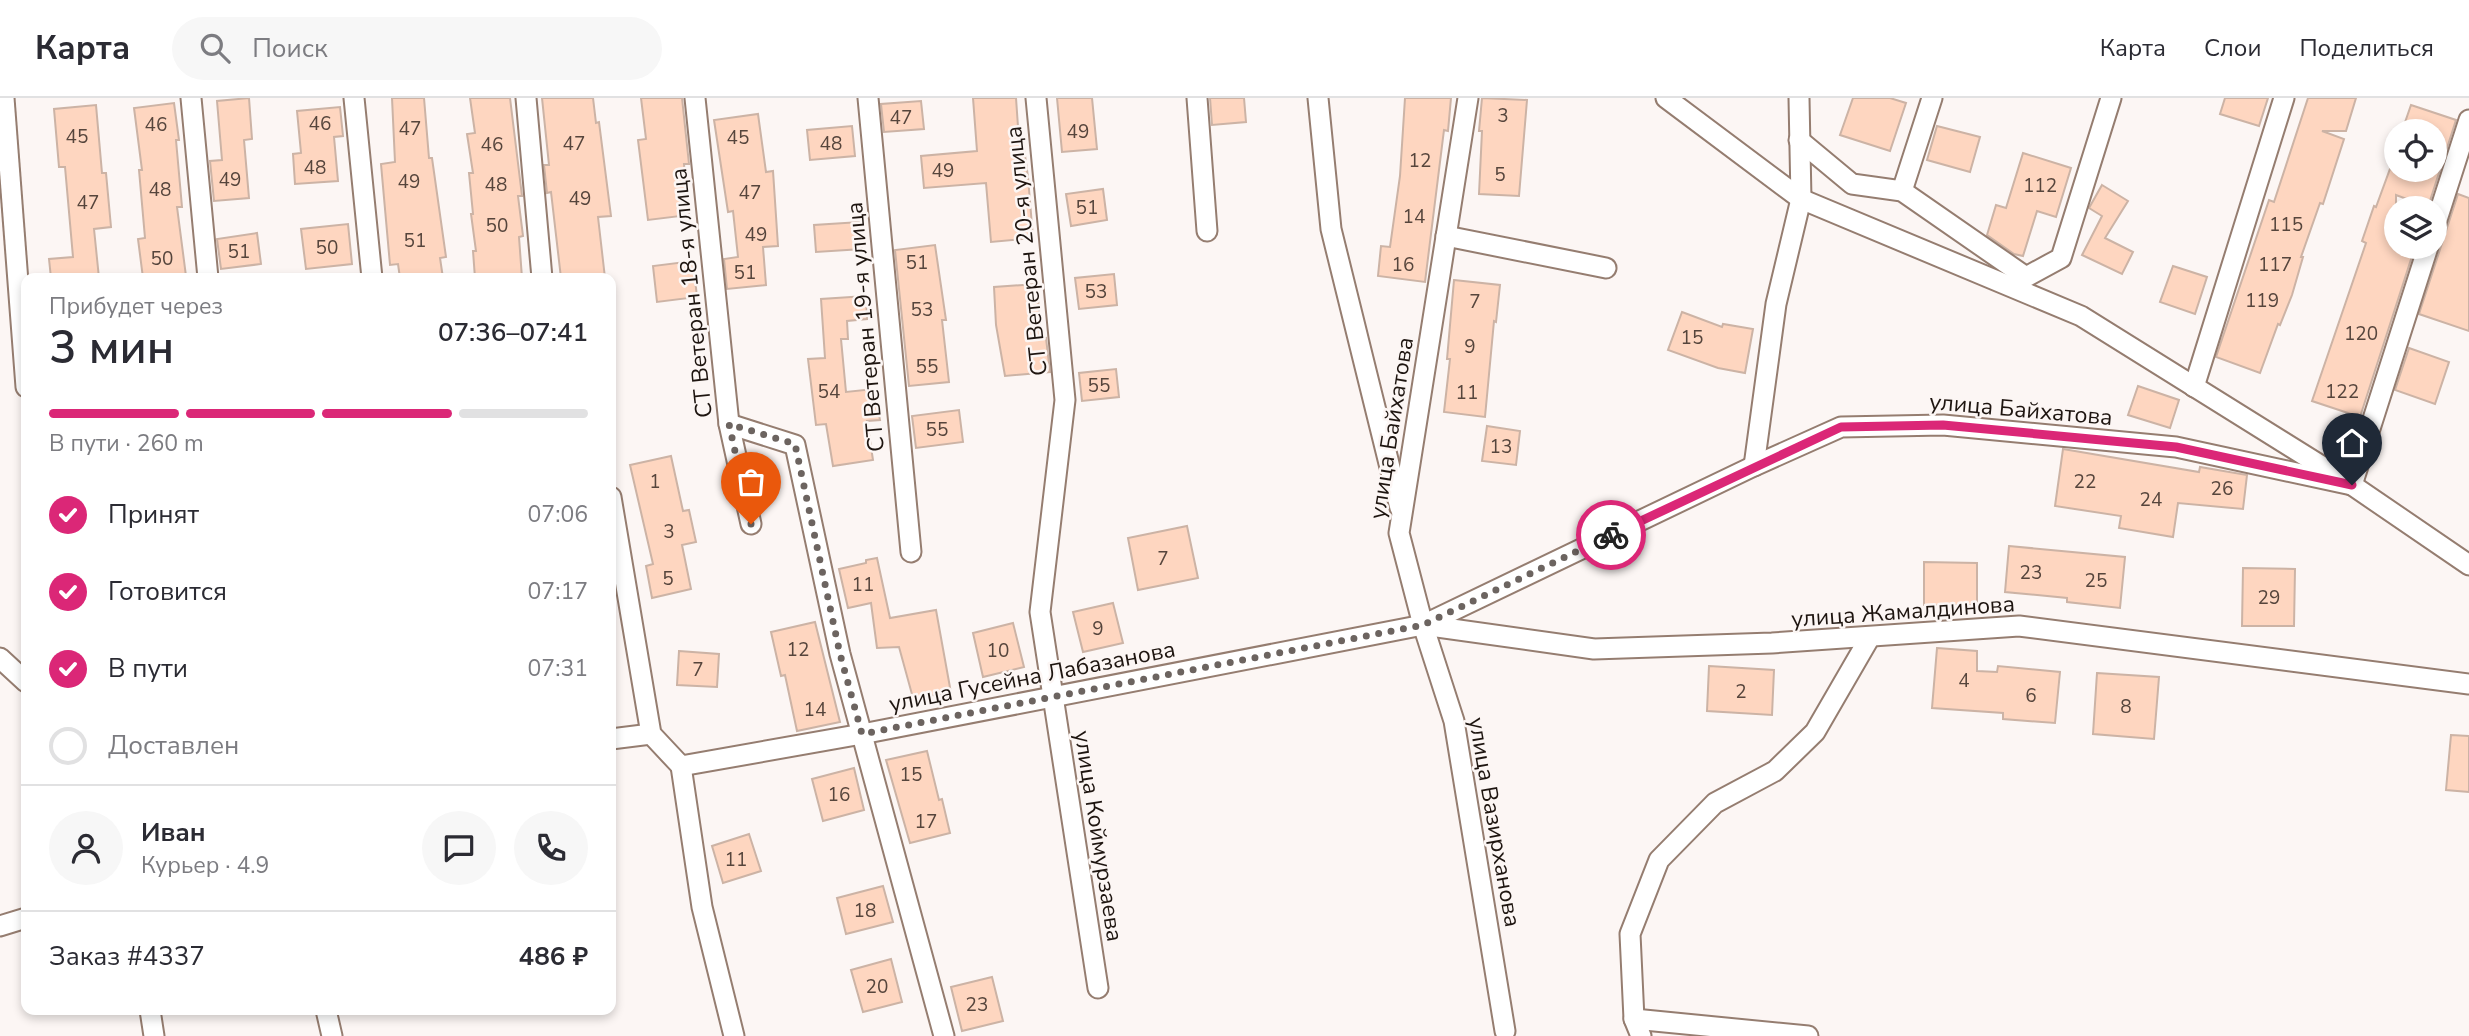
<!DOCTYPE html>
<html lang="ru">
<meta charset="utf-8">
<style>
body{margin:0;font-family:"Nunito Sans",sans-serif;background:#f7f7f7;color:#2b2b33;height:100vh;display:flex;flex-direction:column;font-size:26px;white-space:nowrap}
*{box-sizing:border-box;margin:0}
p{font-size:23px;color:#7c7c81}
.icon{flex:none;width:38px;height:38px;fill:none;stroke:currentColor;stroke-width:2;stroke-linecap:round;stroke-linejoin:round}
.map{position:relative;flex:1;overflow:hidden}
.details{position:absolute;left:21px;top:175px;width:595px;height:742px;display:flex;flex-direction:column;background:#fff;border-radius:14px;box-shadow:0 4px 10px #0003}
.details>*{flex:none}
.controls{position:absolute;left:2384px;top:21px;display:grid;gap:14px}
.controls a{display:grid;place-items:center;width:63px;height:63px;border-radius:50%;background:#fff;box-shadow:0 4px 10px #0003;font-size:35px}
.pin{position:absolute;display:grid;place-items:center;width:60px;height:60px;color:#fff;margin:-72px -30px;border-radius:50% 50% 50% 0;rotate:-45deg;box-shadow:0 0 7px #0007}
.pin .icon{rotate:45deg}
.courier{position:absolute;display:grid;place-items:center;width:70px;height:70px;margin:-35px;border:5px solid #db2777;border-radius:50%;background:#fff;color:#222;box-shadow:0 2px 9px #0007}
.summary em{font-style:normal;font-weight:600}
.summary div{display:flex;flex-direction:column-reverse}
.summary{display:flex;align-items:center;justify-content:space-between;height:119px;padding:0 28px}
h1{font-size:46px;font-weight:600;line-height:52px}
.bar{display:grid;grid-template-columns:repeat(4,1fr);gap:10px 7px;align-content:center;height:84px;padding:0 28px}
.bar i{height:9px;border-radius:5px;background:#e1e1e2}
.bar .current{background:#db2777}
.bar p{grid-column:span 4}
.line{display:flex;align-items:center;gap:18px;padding:0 28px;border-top:2px solid #e1e1e2}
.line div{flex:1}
.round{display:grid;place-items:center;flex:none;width:74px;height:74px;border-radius:37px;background:#f7f7f7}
ol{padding:0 28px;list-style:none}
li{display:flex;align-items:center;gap:21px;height:77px}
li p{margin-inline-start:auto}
li .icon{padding:7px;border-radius:50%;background:#db2777;color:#fff;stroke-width:4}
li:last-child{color:#7c7c81}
li i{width:38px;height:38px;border:4px solid #e1e1e2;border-radius:50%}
header{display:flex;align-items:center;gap:42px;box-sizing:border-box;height:98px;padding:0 35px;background:#fff;border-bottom:2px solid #e1e1e2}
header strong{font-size:33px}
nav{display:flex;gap:38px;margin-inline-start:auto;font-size:24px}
.search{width:490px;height:63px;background:#f7f7f7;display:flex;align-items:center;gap:18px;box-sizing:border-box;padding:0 24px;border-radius:38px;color:#7c7c81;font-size:26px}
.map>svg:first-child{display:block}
</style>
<header>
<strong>Карта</strong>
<div class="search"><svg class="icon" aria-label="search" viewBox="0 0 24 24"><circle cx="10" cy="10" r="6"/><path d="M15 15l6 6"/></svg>Поиск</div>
<nav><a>Карта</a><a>Слои</a><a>Поделиться</a></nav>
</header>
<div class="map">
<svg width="2469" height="938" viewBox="0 0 2469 938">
<rect width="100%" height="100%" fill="#fcf6f4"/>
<g fill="#fed6c0" stroke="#ccb3a5" stroke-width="2">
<polygon points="249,0 252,41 244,42 249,100 214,103 210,63 222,62 217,3"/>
<polygon points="392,0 424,0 429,60 432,60 446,159 440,160 443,180 400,180 398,166 390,167 381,66 395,64"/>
<polygon points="470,0 510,0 522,98 518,98 523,138 519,139 522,180 475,180 473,153 476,153 471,116 473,116 469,75 473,75 467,36 475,35"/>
<polygon points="542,0 593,0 596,25 599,24 611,118 598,119 605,180 561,180 551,94 547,95 544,67 549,67"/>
<polygon points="641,0 682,0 689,66 684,66 689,117 648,122 638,42 646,41"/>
<polygon points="973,0 1016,0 1019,43 1023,43 1028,79 1033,140 991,144 986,85 924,90 921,58 977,53"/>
<polygon points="1057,0 1092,0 1097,51 1062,54"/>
<polygon points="1210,0 1244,0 1246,24 1212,27"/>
<polygon points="1405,0 1451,0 1448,33 1444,32 1425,184 1378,178 1381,148 1390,149 1400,78"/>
<polygon points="1482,0 1527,2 1519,98 1479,96 1482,33 1479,33"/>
<polygon points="1853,0 1890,0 1906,5 1890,53 1840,37"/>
<polygon points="2225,0 2268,0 2259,28 2220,16"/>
<polygon points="2308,0 2356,0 2346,33 2322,33 2344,41 2323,106 2320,105 2301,159 2303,159 2292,197 2280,227 2278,226 2260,275 2216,259 2269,102 2274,104"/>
<polygon points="921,3 924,31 884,34 881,6"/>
<polygon points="174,5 179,42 176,42 182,109 177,109 186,178 143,180 138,141 145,140 139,72 142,72 134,10"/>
<polygon points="96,7 102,75 106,75 111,129 94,131 99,180 51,180 49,161 73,159 65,69 59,69 54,11"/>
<polygon points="2411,7 2456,22 2428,109 2396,97 2396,149 2415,149 2360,319 2312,303 2366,145 2362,143 2374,108 2376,109 2394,60 2396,72 2434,72 2434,33 2402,33"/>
<polygon points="340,9 343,38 334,39 338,83 295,86 293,56 301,55 297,13"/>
<polygon points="758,16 766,74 773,73 778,148 763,149 766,187 727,191 724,161 738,159 733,113 728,114 714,22"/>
<polygon points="852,28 855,58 810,62 807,32"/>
<polygon points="1937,28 1980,39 1970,74 1927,62"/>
<polygon points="2023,55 2071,70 2056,119 2037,113 2023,158 2014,156 1987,137 1996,107 2006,110"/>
<polygon points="2102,87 2128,103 2105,140 2133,154 2122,176 2082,157 2102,118 2089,110"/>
<polygon points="1103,91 1107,122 1071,128 1066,96"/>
<polygon points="2458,96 2469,100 2469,233 2419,216"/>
<polygon points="860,124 862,151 816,154 814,127"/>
<polygon points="348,126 352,166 306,171 301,131"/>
<polygon points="257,135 261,166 221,171 217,141"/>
<polygon points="935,147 946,222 942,222 949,284 909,288 895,152"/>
<polygon points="693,163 697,199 657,204 653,168"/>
<polygon points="2173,168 2207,179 2195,216 2160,204"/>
<polygon points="1114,176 1117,207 1079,211 1075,180"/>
<polygon points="1454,182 1500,187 1496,224 1494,223 1485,319 1444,314 1450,261 1447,261"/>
<polygon points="1037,186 1041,241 1046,240 1050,274 1005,278 996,227 994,189"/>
<polygon points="866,198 867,221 847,223 848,241 841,241 846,294 874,291 880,322 867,323 873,362 833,368 826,326 816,327 808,261 825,260 821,201"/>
<polygon points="1682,214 1722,229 1723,226 1753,231 1745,275 1718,270 1668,252"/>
<polygon points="2409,250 2449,264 2435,306 2395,292"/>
<polygon points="1116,271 1119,299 1082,303 1079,275"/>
<polygon points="2138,288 2179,302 2170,330 2128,317"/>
<polygon points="959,312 963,344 916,350 912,318"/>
<polygon points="1487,328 1520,333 1516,367 1482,363"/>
<polygon points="2063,351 2199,374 2200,369 2247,377 2243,411 2178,405 2173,439 2119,430 2121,418 2055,408"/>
<polygon points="671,358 683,413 689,412 696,444 682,447 691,491 652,500 646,468 653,466 630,367"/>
<polygon points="1187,428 1198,480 1138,492 1128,440"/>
<polygon points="2009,448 2125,459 2120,510 2067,504 2067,500 2005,494"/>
<polygon points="877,460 890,520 936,512 951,595 913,600 899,549 877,550 871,505 848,510 839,471 866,465 866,462"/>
<polygon points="1924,464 1977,465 1977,507 1924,507"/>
<polygon points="2243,470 2295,471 2294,528 2242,528"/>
<polygon points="1113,505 1123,545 1083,554 1073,514"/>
<polygon points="815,524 840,624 797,633 785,577 781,578 771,534"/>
<polygon points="1013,525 1024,569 983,579 973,535"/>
<polygon points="1937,550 1977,553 1977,573 1997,574 1998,568 2060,574 2055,625 2003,621 2003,615 1932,610"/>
<polygon points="679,553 719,556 717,589 677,587"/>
<polygon points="1709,568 1774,572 1772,617 1707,613"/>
<polygon points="2097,575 2159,579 2154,641 2093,636"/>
<polygon points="2451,637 2469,638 2469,694 2446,692"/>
<polygon points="927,653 939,702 942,701 950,735 910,745 886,662"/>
<polygon points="854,670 864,712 823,723 812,681"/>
<polygon points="749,736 761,773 723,785 712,748"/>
<polygon points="883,788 893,824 846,836 837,800"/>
<polygon points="891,861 902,904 863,914 851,872"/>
<polygon points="992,879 1003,923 962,933 951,889"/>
</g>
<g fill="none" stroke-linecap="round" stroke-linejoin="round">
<g stroke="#957d70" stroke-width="23">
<g id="street">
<polyline points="4,0 26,289"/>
<polyline points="191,0 208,180"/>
<polyline points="354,0 372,180"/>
<polyline points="526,0 542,180"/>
<polyline points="695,0 729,326 751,426"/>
<polyline points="868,0 911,454"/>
<polyline points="1036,0 1065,302 1040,514 1098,890"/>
<polyline points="1197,0 1207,133"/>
<polyline points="1318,0 1331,131 1400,410"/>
<polyline points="1468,0 1399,435 1423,527 1754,368 1841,329 1943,327 2176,349 2352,387"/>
<polyline points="1666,0 1801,101 2081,218 2352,387 2469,467"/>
<polyline points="1799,42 1852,86 1902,93 2026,179 2061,160 2111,0"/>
<polyline points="1902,93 1932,0"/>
<polyline points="2434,131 2469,22"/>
<polyline points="1446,138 1606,170"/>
<polyline points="2194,289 2284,0"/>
<polyline points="729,326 795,347 840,556 944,938"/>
<polyline points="1754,368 1776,206 1801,101 1799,0"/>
<polyline points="2352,387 2428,149"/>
<polyline points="611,399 651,636 681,668 862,636 1423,527 1594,551 1772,545 2019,528 2469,586"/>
<polyline points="1423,527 1454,623 1505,933"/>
<polyline points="0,560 26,584"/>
<polyline points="611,641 651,636"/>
<polyline points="681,668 702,809 734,938"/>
<polyline points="0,828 26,820"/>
<polyline points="150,912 154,938"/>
<polyline points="326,912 332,938"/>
<polyline points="1634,921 1808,938"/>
<polyline points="1641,938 1634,921 1630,836 1659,762 1715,705 1775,673 1815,634 1870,539"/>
</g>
</g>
<use href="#street" stroke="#fff" stroke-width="19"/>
</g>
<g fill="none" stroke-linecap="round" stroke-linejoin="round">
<polyline stroke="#6c6460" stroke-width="7" stroke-dasharray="0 12.6" points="751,426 729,326 795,346 840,556 862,636 1423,527 1611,437"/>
<polyline stroke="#db2777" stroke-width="9" points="1611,437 1841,329 1943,327 2176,349 2352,387"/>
</g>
<g text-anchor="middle" stroke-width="5" stroke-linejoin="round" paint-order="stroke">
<g font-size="19" fill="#56453c">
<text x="1503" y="24">3</text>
<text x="901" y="26">47</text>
<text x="320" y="32">46</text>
<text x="156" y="33">46</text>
<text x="410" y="37">47</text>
<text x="1078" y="40">49</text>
<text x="77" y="45">45</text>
<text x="738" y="46">45</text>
<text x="574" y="52">47</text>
<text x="831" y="52">48</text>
<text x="492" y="53">46</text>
<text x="1420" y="69">12</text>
<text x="315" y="76">48</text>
<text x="943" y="79">49</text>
<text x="1500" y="83">5</text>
<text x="230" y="88">49</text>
<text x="409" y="90">49</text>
<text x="496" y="93">48</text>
<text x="2040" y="94">112</text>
<text x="160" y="98">48</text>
<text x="750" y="101">47</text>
<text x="580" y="107">49</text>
<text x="88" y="111">47</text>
<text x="1087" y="116">51</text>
<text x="1414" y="125">14</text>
<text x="2286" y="133">115</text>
<text x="497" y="134">50</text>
<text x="756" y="143">49</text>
<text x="415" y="149">51</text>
<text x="327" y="156">50</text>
<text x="239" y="160">51</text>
<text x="162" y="167">50</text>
<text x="917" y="171">51</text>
<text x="1403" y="173">16</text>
<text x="2275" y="173">117</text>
<text x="745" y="181">51</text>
<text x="1096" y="200">53</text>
<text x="2262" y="209">119</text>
<text x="1475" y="210">7</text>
<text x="922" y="218">53</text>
<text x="2361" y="242">120</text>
<text x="1692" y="246">15</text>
<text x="1470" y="255">9</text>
<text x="927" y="275">55</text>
<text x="1099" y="294">55</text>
<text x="829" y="300">54</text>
<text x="2342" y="300">122</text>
<text x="1467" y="301">11</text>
<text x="937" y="338">55</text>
<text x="1501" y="355">13</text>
<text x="655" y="390">1</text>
<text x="2085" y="390">22</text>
<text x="2222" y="397">26</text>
<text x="2151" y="408">24</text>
<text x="669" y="440">3</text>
<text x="1163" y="467">7</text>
<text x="2031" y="481">23</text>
<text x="668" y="487">5</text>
<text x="2096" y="489">25</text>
<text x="863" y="493">11</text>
<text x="2269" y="506">29</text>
<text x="1098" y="537">9</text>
<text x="798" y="558">12</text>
<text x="998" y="559">10</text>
<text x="698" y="578">7</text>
<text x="1964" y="589">4</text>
<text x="1741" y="600">2</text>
<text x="2031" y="604">6</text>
<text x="2126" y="615">8</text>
<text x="815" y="618">14</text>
<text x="911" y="683">15</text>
<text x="839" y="703">16</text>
<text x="926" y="730">17</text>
<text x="736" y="768">11</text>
<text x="865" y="819">18</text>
<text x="877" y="895">20</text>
<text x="977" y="913">23</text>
</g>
<g font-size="23" fill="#1e1510" stroke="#fcf6f4">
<text transform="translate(1026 153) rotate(-96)" y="8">СТ Ветеран 20-я улица</text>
<text transform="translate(691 195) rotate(-96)" y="8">СТ Ветеран 18-я улица</text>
<text transform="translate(865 229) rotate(-95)" y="8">СТ Ветеран 19-я улица</text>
<text transform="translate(2021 311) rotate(5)" y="8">улица Байхатова</text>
<text transform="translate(1391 330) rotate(-81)" y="8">улица Байхатова</text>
<text transform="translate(1903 513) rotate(-4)" y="8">улица Жамалдинова</text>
<text transform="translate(1032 578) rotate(-11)" y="8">улица Гусейна Лабазанова</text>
<text transform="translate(1495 724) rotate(80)" y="8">улица Вазирханова</text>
<text transform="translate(1099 738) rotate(81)" y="8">улица Коймурзаева</text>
</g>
</g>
</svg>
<div class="controls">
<a><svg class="icon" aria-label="locate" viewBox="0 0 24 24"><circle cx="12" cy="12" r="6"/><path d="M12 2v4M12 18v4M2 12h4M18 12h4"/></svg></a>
<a><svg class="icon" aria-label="layers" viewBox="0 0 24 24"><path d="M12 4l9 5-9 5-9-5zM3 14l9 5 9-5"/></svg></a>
</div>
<div class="pin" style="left:751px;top:426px;background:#ea580c"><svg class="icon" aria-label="bag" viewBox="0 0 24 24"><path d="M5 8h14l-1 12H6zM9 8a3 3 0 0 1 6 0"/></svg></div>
<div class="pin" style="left:2352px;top:387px;background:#1f2937"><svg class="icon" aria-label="home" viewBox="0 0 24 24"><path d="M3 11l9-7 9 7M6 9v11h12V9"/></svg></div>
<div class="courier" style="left:1611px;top:437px"><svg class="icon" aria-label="bike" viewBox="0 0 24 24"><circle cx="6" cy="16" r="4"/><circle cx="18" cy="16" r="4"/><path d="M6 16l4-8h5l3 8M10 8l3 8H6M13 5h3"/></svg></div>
<section class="details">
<div class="summary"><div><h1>3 мин</h1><p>Прибудет через</p></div><em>07:36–07:41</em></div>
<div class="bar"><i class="current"></i><i class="current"></i><i class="current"></i><i></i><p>В пути · 260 m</p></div>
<ol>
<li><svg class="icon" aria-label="check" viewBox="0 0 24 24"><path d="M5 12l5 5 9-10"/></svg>Принят<p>07:06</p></li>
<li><svg class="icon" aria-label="check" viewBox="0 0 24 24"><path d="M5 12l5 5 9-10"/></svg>Готовится<p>07:17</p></li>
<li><svg class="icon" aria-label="check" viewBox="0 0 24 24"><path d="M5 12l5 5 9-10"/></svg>В пути<p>07:31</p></li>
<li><i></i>Доставлен</li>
</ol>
<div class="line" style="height:126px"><a class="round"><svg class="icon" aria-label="person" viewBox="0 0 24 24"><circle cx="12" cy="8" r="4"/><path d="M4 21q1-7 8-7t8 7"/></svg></a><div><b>Иван</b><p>Курьер · 4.9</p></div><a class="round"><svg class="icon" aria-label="chat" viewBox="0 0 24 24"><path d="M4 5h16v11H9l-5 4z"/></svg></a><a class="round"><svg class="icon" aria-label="phone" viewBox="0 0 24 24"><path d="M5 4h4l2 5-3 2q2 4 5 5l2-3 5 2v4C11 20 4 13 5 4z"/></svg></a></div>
<div class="line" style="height:91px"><div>Заказ #4337</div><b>486 ₽</b></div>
</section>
</div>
